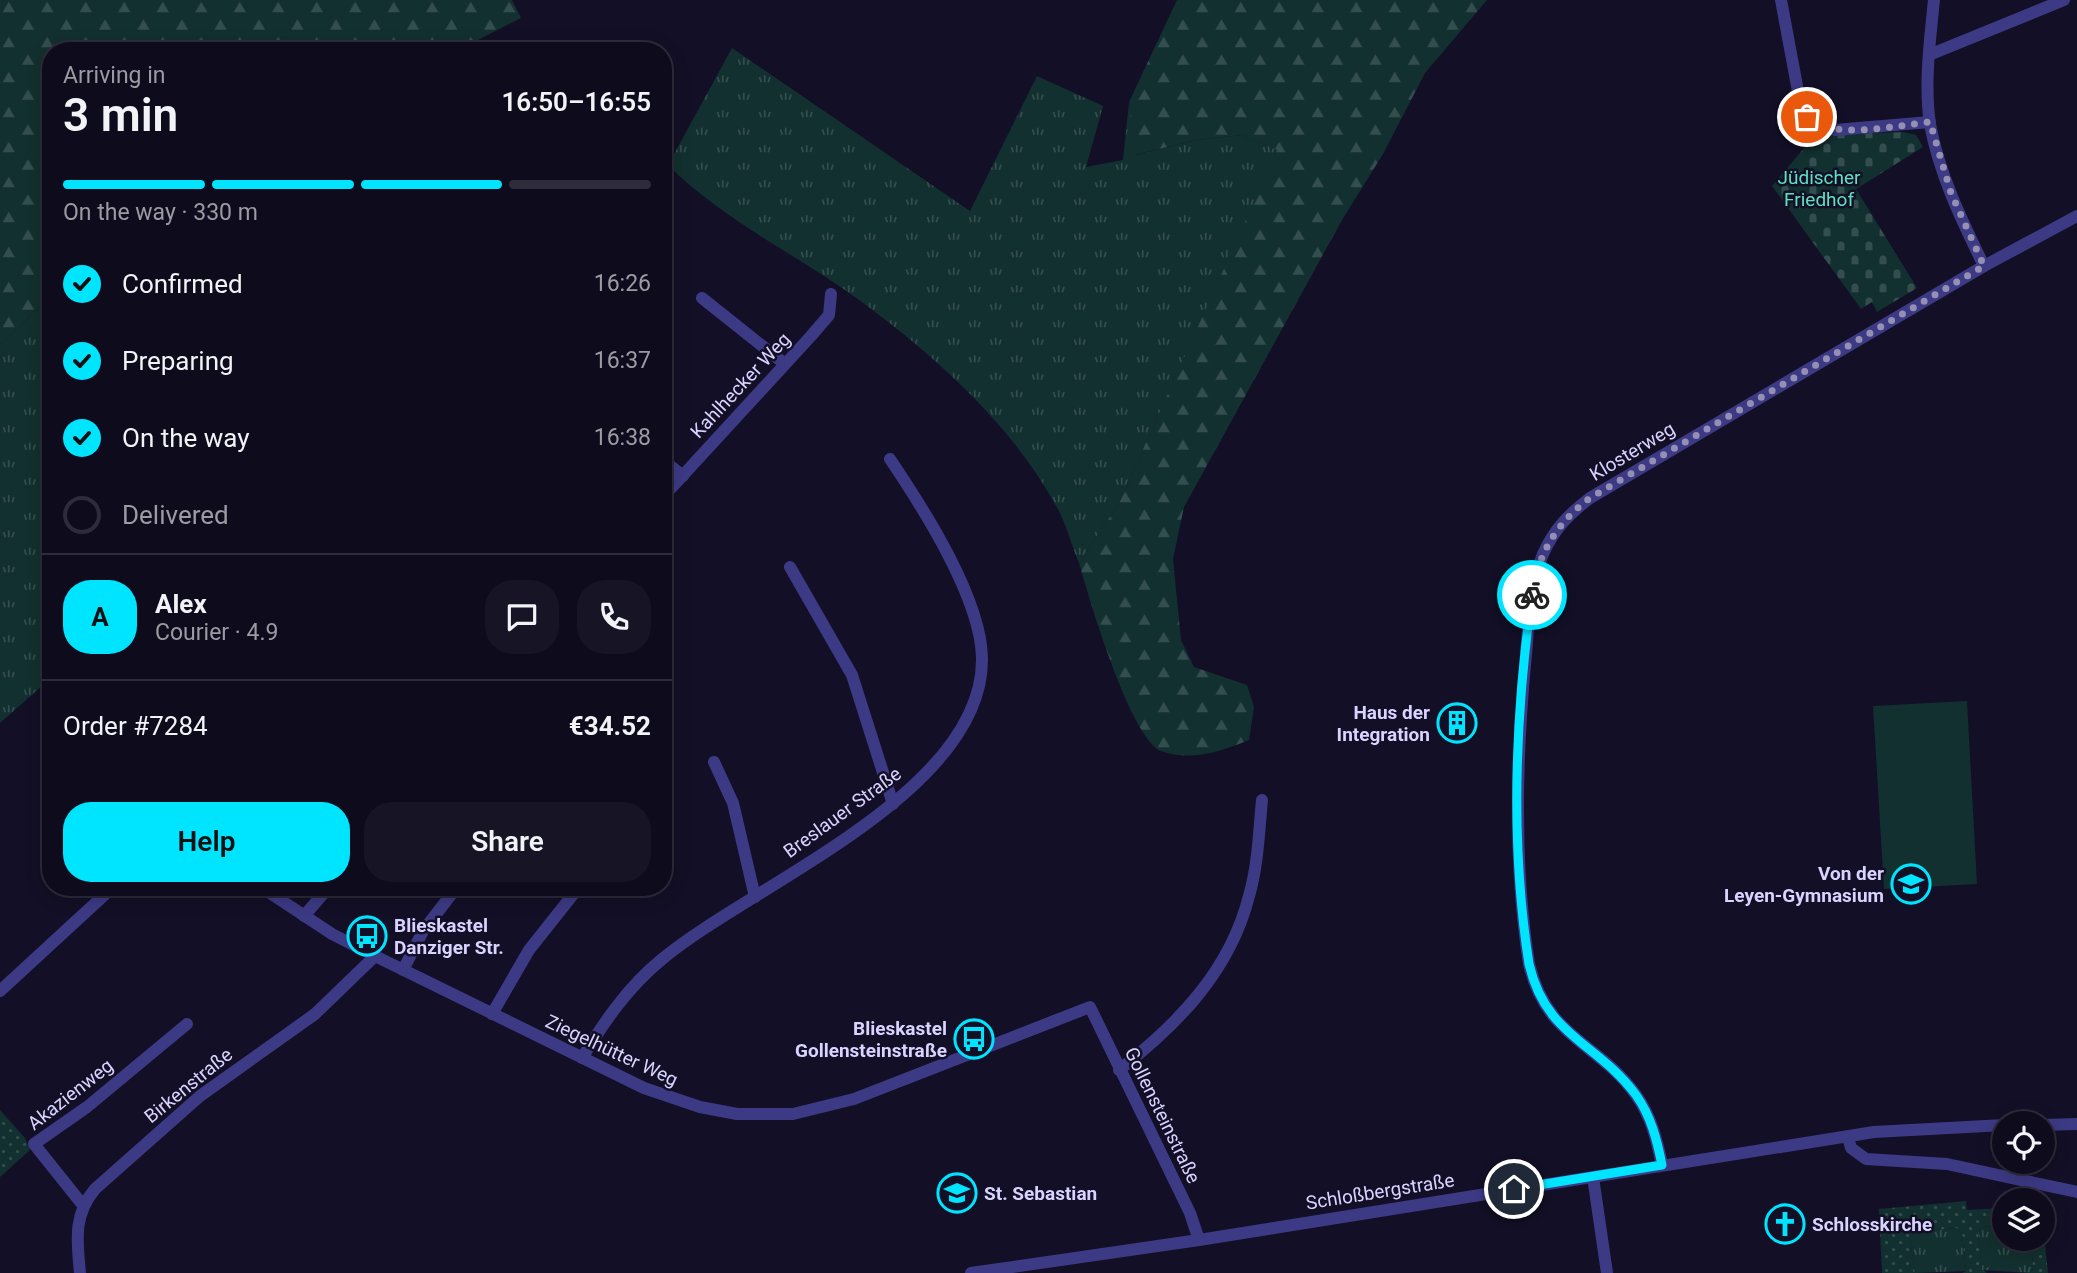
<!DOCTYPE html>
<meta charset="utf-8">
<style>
body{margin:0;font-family:Roboto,sans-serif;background:#171425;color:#f1f3f6;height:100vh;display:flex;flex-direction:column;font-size:26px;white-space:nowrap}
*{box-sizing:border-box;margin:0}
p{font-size:23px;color:#9b9ba3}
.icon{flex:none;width:38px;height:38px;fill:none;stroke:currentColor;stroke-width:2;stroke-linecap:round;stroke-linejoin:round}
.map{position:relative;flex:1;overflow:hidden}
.sheet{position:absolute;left:42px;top:42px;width:630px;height:854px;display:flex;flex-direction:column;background:#0e0b1c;border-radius:28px;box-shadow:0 4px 18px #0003,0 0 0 2px #2e2b3b}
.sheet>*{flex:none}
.tools{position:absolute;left:1992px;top:1111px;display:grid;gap:14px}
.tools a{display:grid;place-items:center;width:63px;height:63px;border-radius:50%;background:#0e0b1c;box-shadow:0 4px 18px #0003,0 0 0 2px #2e2b3b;font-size:35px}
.pin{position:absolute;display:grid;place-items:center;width:60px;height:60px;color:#fff;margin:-30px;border:4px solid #fff;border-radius:50%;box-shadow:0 2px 7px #0007}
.courier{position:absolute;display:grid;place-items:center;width:70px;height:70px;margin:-35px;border:5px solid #00e5ff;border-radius:50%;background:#fff;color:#222;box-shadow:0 2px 9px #0007}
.overview em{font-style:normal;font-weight:600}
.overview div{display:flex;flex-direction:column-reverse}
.overview{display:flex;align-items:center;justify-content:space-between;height:119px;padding:0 21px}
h1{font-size:46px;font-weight:600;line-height:52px}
.bar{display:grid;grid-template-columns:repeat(4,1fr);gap:10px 7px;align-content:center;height:84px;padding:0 21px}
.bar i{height:9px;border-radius:5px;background:#2e2b3b}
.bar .on{background:#00e5ff}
.bar p{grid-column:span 4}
.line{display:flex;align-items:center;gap:18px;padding:0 21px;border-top:2px solid #2e2b3b}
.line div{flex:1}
.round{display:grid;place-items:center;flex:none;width:74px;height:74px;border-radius:28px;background:#171425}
ol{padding:0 21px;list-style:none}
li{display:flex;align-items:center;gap:21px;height:77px}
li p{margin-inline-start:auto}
li .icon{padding:7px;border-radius:50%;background:#00e5ff;color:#111;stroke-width:4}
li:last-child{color:#9b9ba3}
li i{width:38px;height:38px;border:4px solid #2e2b3b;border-radius:50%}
.cta{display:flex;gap:14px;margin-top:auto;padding:14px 21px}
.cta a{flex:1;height:80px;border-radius:28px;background:#00e5ff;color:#111;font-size:28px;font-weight:600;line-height:80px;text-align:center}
.cta a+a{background:#171425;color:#f1f3f6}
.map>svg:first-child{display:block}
</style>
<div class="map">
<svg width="2077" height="1273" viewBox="0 0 2077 1273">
<defs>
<pattern id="grass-tufts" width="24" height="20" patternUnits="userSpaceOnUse" patternTransform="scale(1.75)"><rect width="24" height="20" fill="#12302f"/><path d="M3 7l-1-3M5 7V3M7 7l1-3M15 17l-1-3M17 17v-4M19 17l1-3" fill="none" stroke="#344d4e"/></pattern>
<pattern id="forest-firs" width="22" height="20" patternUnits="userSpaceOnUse" patternTransform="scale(1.75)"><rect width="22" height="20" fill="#12302f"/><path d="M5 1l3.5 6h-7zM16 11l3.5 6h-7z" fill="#344d4e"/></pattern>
<pattern id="cemetery-stones" width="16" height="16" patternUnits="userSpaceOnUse" patternTransform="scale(1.75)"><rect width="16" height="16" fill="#12302f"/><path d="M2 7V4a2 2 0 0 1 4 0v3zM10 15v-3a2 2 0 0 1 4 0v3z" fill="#344d4e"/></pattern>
<pattern id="park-dots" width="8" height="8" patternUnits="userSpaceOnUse" patternTransform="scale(1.75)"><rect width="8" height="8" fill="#12302f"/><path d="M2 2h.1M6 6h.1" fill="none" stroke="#344d4e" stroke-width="1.8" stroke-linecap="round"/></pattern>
</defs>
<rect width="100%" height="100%" fill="#130f26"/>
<g fill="url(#grass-tufts)">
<path d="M 732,48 L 970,211 L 1037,76 L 1103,106 L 1086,167 L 1123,160 L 1129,102 L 1135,155 L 1197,140 L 1242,135 L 1278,150 L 1119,503 L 1079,563 C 1071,544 1066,522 1055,504 C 1010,423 936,357 862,302 C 798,255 724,221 668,165 Z"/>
<polygon points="51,296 51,678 0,723 0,345"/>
<polygon points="2004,1224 2004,1239 2031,1239 2033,1269 2030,1273 1982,1270 1978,1232 1983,1227"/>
<polygon points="1957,1228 1962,1233 1966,1271 1915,1273 1910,1237 1915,1232"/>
</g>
<g fill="url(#forest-firs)">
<polygon points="0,0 512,0 521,18 468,45 464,51 51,51 51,296 0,345"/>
<path d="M 1177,0 L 1487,0 L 1425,73 L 1383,154 L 1342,220 L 1184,507 L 1173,559 L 1181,640 L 1194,667 L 1247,685 L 1254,707 L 1249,740 C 1222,751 1191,762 1161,751 C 1130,738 1089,598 1079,563 L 1119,503 L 1277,150 L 1242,135 L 1197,140 L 1134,155 L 1129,102 Z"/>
</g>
<polygon fill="url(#cemetery-stones)" points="1903,132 1916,135 1923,147 1856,189 1917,288 1877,312 1872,302 1861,309 1772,186 1815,135"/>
<g fill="url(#park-dots)">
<polygon points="0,1110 25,1138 30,1150 0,1177"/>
<polygon points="1966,1201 1967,1210 2004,1208 2004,1224 1983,1227 1978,1232 1982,1270 1987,1273 1962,1273 1966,1271 1962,1233 1957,1228 1915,1232 1910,1237 1915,1273 1882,1273 1879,1209"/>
<polygon points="2042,1215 2048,1273 2030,1273 2033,1269 2031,1239 2042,1239"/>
</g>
<polygon fill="#12302f" points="1967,701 1977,884 1884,889 1873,706"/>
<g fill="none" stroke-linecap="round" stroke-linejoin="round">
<g stroke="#3d3a85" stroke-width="12">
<polyline points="1781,0 1800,102 1811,121 1835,130 1930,122"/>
<path d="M 1934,0 C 1930,40 1924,84 1930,124 C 1939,174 1962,221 1984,266"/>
<polyline points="1929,55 2064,0"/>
<polyline points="702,298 785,364"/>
<polyline points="663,460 683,476"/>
<polyline points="663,497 811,336 829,315 831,294"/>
<polyline points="790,567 852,675 893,804"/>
<polyline points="714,762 733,803 755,897"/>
<polyline points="261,887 332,934 375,956 644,1088 700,1107 737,1114 793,1114 854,1099 1090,1007 1190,1213 1199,1240"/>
<polyline points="304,916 329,887"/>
<polyline points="403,970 423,931 457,887"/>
<polyline points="0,991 113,887"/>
<polyline points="492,1014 529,950 579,887"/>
<path d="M 582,1058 C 604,1022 628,987 661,960 C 750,885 984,793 982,658 C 981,598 923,508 890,459"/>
<path d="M 1119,1070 C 1178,1024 1230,971 1249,896 C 1258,865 1259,832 1262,800"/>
<polyline points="2042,1125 2077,1124"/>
<polyline points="1848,1137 1851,1148 1866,1159 1947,1164 2077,1192"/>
<path d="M 1662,1165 C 1657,1140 1651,1116 1636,1095 C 1597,1041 1547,1039 1529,964 C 1513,862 1516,757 1526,654 C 1529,621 1530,585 1543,554 C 1554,529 1569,514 1590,498 L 1984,266 L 2077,216"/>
<polyline points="1593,1177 1607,1273"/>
<polyline points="82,1204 34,1144 87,1107 187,1024"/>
<path d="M 80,1273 C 77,1241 73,1215 95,1189 L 200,1096 L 315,1014 L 375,956"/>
<polyline points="971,1273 1199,1240 1874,1132 2004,1125"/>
</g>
</g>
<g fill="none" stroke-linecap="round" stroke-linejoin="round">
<path stroke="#948fb3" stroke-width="7" stroke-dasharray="0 12.6" d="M 1532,595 C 1538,553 1557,523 1590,498 L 1984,266 L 1951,193 L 1930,122 C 1897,125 1832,141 1807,117"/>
<path stroke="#00e5ff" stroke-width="9" d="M 1514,1189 L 1662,1165 C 1657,1140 1651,1116 1636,1095 C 1597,1042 1546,1037 1529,964 C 1510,843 1515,716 1532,595"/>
</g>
<defs>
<g id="building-ring" transform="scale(2.0125)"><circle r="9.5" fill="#130f26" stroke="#00e5ff" stroke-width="1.5"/><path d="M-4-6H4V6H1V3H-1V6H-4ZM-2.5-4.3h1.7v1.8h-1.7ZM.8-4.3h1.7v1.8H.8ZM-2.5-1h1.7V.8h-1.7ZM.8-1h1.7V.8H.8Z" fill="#00e5ff"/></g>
<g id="school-ring" transform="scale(2.0125)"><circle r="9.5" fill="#130f26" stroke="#00e5ff" stroke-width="1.5"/><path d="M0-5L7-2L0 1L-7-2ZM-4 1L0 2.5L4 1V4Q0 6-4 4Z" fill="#00e5ff"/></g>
<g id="bus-ring" transform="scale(2.0125)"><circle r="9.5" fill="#130f26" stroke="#00e5ff" stroke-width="1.5"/><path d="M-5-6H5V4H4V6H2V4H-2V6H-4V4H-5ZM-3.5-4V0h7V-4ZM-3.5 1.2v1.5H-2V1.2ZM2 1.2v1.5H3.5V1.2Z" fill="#00e5ff"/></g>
<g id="church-ring" transform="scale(2.0125)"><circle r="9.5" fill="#130f26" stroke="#00e5ff" stroke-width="1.5"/><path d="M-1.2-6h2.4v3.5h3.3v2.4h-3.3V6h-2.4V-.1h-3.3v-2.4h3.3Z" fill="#00e5ff"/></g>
</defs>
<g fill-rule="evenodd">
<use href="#building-ring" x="1457" y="723"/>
<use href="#school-ring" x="1911" y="884"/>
<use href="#bus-ring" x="367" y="936"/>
<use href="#bus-ring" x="974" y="1039"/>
<use href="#school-ring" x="957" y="1193"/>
<use href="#church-ring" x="1785" y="1224"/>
</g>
<g text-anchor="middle" stroke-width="5" stroke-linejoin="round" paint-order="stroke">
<g font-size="19" fill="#5fe0c0" stroke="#130f26">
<text x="1819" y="184">Jüdischer<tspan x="1819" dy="22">Friedhof</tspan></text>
</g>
<g font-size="19" fill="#d9d4ff" stroke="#130f26">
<text transform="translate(740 385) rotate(-47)" y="7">Kahlhecker Weg</text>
<text transform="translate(1632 451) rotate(-31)" y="7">Klosterweg</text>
<text transform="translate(842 812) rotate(-36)" y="7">Breslauer Straße</text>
<text transform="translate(612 1050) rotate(25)" y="7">Ziegelhütter Weg</text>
<text transform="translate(188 1085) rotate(-39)" y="7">Birkenstraße</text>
<text transform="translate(70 1094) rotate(-38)" y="7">Akazienweg</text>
<text transform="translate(1163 1115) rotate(64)" y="7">Gollensteinstraße</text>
<text transform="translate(1380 1191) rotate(-9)" y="7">Schloßbergstraße</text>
</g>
<g font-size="19" font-weight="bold" fill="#d9d4ff" stroke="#130f26" text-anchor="end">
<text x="1430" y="719">Haus der<tspan x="1430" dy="22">Integration</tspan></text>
<text x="1884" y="880">Von der<tspan x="1884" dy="22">Leyen-Gymnasium</tspan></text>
<text x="394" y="932" text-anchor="start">Blieskastel<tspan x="394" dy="22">Danziger Str.</tspan></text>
<text x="947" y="1035">Blieskastel<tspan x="947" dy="22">Gollensteinstraße</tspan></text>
<text x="984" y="1200" text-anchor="start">St. Sebastian</text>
<text x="1812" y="1231" text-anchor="start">Schlosskirche</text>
</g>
</g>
</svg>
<div class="tools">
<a><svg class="icon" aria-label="locate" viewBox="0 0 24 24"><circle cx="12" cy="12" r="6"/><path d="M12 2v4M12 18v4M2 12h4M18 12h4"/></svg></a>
<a><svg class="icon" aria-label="layers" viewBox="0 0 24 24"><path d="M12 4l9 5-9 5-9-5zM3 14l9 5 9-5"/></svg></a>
</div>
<div class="pin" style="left:1807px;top:117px;background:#ea580c"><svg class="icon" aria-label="bag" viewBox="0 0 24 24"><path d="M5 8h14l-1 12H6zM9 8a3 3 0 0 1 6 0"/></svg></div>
<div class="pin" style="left:1514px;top:1189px;background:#1f2937"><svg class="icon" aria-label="home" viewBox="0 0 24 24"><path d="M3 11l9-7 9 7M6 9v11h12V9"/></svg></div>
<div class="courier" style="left:1532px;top:595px"><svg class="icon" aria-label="bike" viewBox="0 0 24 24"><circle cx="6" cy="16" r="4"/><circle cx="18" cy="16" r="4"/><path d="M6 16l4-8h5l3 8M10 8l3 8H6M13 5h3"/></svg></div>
<section class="sheet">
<div class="overview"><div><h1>3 min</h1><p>Arriving in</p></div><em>16:50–16:55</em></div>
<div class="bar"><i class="on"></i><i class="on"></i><i class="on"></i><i></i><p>On the way · 330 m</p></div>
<ol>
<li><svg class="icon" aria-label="check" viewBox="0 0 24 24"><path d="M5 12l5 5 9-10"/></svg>Confirmed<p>16:26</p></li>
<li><svg class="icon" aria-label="check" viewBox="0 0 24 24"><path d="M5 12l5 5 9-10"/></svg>Preparing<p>16:37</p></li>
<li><svg class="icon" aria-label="check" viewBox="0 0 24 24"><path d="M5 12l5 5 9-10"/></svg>On the way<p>16:38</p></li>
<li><i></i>Delivered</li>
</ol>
<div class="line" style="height:126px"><b class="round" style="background:#00e5ff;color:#111">A</b><div><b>Alex</b><p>Courier · 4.9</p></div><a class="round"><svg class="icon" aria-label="chat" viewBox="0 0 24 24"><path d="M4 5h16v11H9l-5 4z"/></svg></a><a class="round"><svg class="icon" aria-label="phone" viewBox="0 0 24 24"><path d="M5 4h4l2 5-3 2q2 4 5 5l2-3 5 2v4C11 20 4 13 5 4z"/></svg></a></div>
<div class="line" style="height:91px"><div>Order #7284</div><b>€34.52</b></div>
<div class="cta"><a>Help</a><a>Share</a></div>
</section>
</div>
